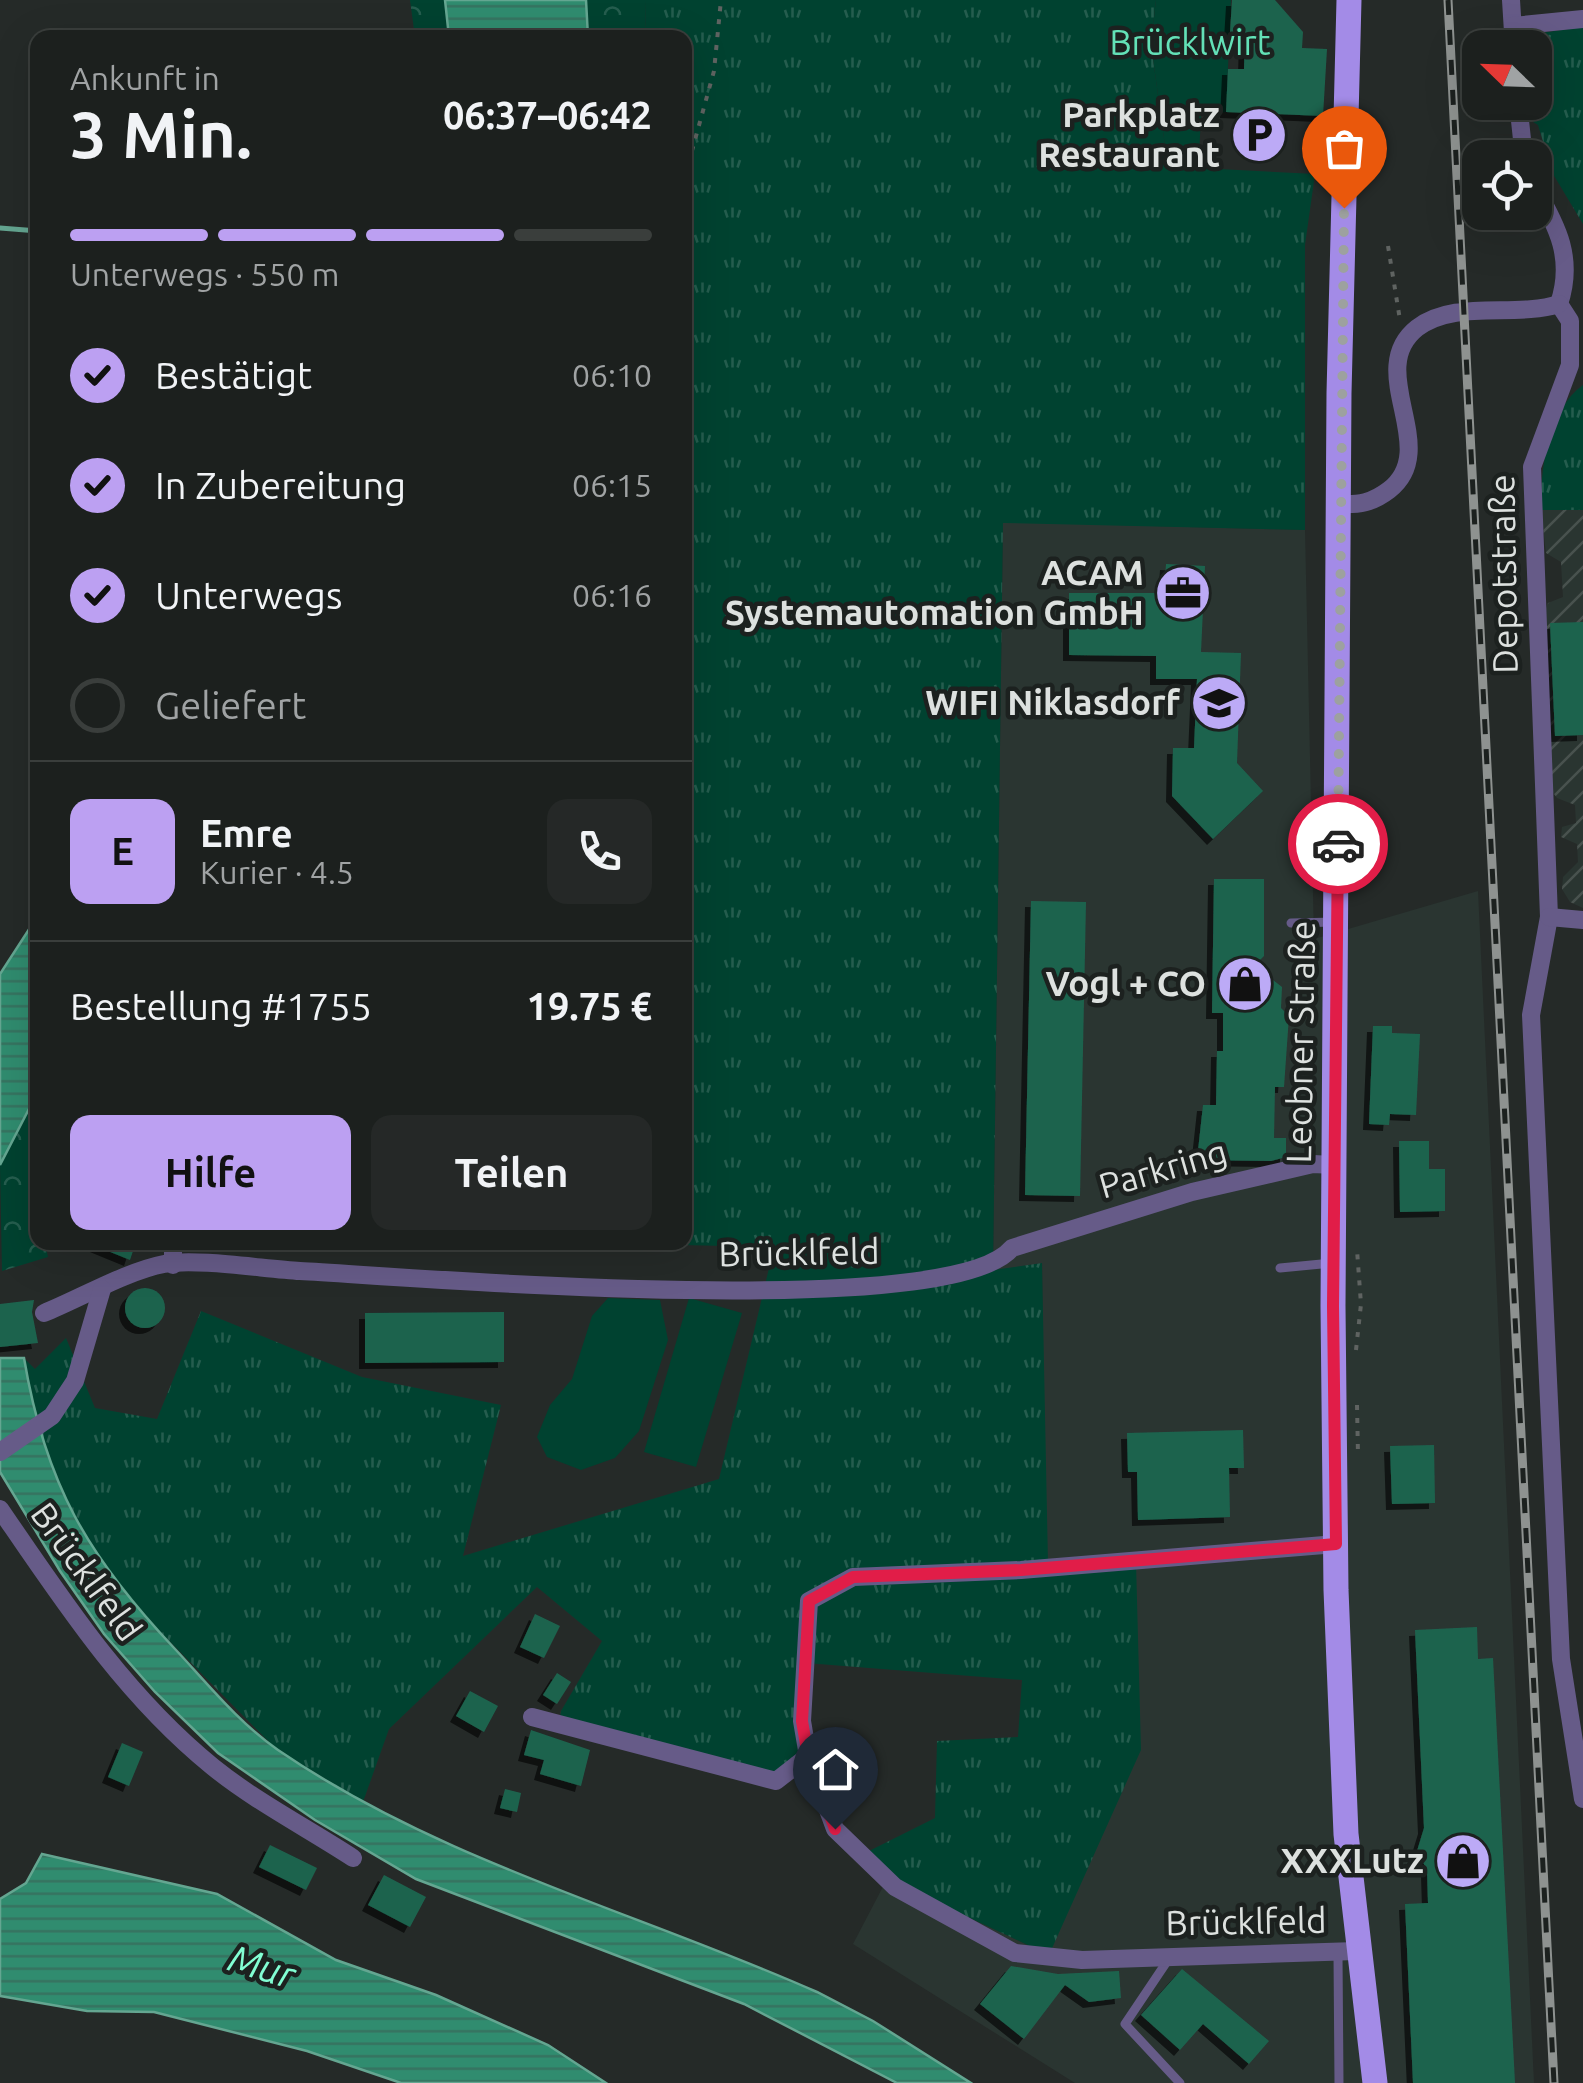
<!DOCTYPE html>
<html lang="de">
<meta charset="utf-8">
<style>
body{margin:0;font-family:Ubuntu,sans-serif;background:#252827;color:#f1f3f6;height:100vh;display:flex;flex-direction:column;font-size:38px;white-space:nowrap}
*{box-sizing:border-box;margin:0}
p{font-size:32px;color:#a0a3a4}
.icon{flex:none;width:55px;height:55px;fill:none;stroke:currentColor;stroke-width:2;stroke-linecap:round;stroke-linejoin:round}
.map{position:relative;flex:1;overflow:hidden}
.side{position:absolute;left:30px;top:30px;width:662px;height:1220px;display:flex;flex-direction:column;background:#1c201e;border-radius:20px;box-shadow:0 10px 40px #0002,0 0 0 2px #3a3e3c}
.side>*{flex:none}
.needle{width:65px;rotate:293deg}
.buttons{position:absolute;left:1462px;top:30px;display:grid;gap:20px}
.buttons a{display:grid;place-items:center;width:90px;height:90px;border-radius:20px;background:#1c201e;box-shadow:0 10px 40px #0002,0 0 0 2px #3a3e3c;font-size:50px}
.pin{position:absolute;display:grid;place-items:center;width:85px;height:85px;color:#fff;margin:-102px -42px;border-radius:50% 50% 50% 0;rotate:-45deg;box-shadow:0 0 10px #0007}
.pin .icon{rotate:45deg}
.courier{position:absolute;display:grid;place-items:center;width:100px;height:100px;margin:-50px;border:8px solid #e11d48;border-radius:50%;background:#fff;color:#222;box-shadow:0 2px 12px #0007}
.summary em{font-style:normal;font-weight:700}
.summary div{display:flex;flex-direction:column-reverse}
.summary{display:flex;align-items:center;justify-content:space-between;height:170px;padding:0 40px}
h1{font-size:65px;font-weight:700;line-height:75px}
.bar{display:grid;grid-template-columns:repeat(4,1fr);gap:15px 10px;align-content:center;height:120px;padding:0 40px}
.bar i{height:12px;border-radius:8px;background:#3a3e3c}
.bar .active{background:#bca0f2}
.bar p{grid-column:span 4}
.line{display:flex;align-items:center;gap:25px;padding:0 40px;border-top:2px solid #3a3e3c}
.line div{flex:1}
.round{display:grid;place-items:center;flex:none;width:105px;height:105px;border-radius:20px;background:#252827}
ol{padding:0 40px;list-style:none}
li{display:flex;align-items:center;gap:30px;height:110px}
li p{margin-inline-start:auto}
li .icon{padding:10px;border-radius:50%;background:#bca0f2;color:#111;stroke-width:4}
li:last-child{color:#a0a3a4}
li i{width:55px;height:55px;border:5px solid #3a3e3c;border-radius:50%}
.primary-button{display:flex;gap:20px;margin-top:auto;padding:20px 40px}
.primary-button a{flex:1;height:115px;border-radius:20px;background:#bca0f2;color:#111;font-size:40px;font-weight:700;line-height:115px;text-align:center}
.primary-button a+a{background:#252827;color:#f1f3f6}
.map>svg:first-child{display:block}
</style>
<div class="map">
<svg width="1583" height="2083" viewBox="0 0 1583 2083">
<defs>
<pattern id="industrial-furrows" width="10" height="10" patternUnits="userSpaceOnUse" patternTransform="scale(2.5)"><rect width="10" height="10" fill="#2a3531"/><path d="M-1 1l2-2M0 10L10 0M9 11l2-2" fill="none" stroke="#48524e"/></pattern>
<pattern id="grass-tufts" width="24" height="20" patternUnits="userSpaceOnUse" patternTransform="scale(2.5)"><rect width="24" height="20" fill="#004230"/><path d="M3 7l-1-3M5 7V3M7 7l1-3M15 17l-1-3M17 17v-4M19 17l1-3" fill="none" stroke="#255d4e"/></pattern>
<pattern id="forest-crowns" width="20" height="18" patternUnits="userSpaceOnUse" patternTransform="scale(2.5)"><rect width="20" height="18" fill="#004230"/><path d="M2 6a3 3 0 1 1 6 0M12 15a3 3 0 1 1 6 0" fill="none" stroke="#255d4e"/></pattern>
<pattern id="water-rules" width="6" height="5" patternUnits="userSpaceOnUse" patternTransform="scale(2.5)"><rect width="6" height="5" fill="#308c6f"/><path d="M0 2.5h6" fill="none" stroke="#367360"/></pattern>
<filter id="shadow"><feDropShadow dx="-6" dy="6" stdDeviation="0" flood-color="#0009"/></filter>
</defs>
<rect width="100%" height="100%" fill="#252a28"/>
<polygon fill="#2a3531" points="1003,522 1305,530 1314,939 1478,891 1534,2083 1075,2083 853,1944 887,1879 1049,1955 1042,1263 993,1271"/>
<polygon fill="url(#industrial-furrows)" points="1541,510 1583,510 1583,908 1570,902 1562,889 1563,877 1578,862 1577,844 1561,837 1562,827 1576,823 1575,805 1557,798 1551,790 1542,618 1548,603 1563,597 1561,562 1546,553"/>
<g fill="url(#grass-tufts)">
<polygon points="645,0 1156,0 1151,44 1165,146 1199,156 1199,168 1315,174 1305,245 1305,530 1003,523 993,1270 1042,1263 1048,1563 1136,1562 1141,1750 1049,1955 887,1879 861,1855 935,1818 937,1741 1018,1737 1022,1680 806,1663 808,1756 776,1781 559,1724 561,1711 602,1641 537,1587 389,1729 363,1802 275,1748 121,1592 57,1486 33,1411 24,1358 35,1369 66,1338 95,1408 157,1419 201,1311 362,1377 501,1405 463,1556 719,1479 774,1247 583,1243 685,1242 685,38 646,37"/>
<polygon points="1583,27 1583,224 1553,174 1538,125 1530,120 1528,103 1535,102 1535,48 1524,47 1523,42 1534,34"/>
<path d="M 1583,385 L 1583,510 L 1541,510 C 1540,468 1548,410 1583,385 Z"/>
</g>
<g fill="url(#forest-crowns)">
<polygon points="410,0 445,0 449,37 415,37"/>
<polygon points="586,0 645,0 646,37 588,37"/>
<polygon points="37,1100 38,1186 33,1190 38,1242 45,1243 48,1257 2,1271 0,1165 30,1107"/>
</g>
<g fill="#004230">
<polygon points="1156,0 1231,0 1226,112 1201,115 1199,156 1165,146 1151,44"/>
<polygon points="608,1298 660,1300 668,1340 639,1431 615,1458 581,1470 547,1457 537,1437 550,1405 572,1379 592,1316"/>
<polygon points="689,1298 742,1313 696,1467 644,1452"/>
</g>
<g fill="url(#water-rules)" stroke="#64a691" stroke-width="2.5">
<polygon points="445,0 586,0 588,37 449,37"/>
<polygon points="37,917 37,1100 30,1107 0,1165 0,974"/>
<path d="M 0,1358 L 24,1358 C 45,1484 88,1557 175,1649 C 207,1683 239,1723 278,1750 C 442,1862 637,1912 817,1992 L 873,2021 L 971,2083 L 897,2083 L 744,2004 L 416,1879 L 315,1820 L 218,1753 L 155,1692 L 104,1634 L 60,1571 L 0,1472 Z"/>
<polygon points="42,1854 217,1894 336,1960 436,1995 548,2045 606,2083 401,2083 307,2051 154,2012 87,2011 0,1996 0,1899 26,1883"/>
</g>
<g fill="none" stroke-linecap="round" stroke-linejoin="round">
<polyline stroke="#64a691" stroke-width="5" points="0,228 38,231"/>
</g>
<g fill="#1d634e" filter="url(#shadow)">
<polygon points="1232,0 1275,0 1303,32 1302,48 1327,49 1323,116 1226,112 1228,69 1244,69 1245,34 1230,33"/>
<polygon points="1166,564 1205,566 1201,652 1241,653 1237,763 1263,791 1213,839 1172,796 1173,748 1194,748 1197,679 1156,679 1156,656 1069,655 1069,593 1164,593"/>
<polygon points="1583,622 1583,735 1555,736 1550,623"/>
<polygon points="1214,879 1264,879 1264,956 1240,980 1273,980 1282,987 1281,1008 1289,1016 1284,1087 1275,1087 1274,1138 1286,1138 1286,1157 1271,1161 1197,1160 1203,1105 1216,1105 1217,1051 1223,1051 1223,1013 1212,1013"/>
<polygon points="1031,901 1086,902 1080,1196 1025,1195"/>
<polygon points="1373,1026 1392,1026 1392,1033 1420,1034 1416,1115 1390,1114 1389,1125 1369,1124"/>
<polygon points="1399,1141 1429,1141 1429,1169 1445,1169 1445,1211 1400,1212"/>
<polygon points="86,1242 136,1242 130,1260"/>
<circle cx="145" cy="1308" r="20"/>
<polygon points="34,1300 32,1312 38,1343 0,1347 0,1304"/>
<polygon points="504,1312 504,1362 365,1363 365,1313"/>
<polygon points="1243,1430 1244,1468 1229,1468 1230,1517 1138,1520 1137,1472 1128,1472 1127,1433"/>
<polygon points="1434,1445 1435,1503 1392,1504 1390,1446"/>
<polygon points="535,1614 560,1626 544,1658 520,1647"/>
<polygon points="1477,1627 1478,1659 1493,1658 1515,2083 1413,2083 1405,1904 1428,1903 1427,1870 1417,1851 1424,1828 1415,1630"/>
<polygon points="557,1673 571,1682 557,1704 543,1695"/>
<polygon points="470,1691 498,1706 484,1732 456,1716"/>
<polygon points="531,1730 590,1750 581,1786 540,1774 544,1760 524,1755"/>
<polygon points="122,1743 143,1752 129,1786 108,1777"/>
<polygon points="505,1789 521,1793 517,1812 500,1808"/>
<polygon points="270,1845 317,1868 306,1890 259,1867"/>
<polygon points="384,1875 426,1897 410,1927 368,1905"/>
<polygon points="1011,1966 1058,1974 1119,1971 1121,1998 1089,2002 1065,1985 1024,2039 980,2004"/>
<polygon points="1182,1969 1269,2041 1249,2064 1203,2024 1180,2050 1141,2015"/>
</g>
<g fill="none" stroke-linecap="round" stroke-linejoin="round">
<g stroke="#5f6361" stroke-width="4" stroke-dasharray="5 8" stroke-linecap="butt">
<polyline points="685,176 714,71 721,0"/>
<polyline points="1388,246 1400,320"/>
<polyline points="1356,1350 1361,1304 1357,1250"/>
<polyline points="1357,1405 1358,1455"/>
</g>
<g stroke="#665b88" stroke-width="9">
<polyline points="1291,923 1335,922"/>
<polyline points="1280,1268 1332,1263"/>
<polyline points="1338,1955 1339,2083"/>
<polyline points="1170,1957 1125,2024 1180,2083"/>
</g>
<g stroke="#665b88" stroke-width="18">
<polyline points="1511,0 1514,48"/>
<polyline points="1513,26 1583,19"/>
<polyline points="1518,102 1524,158"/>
<path d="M 1535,188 C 1558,227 1574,259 1559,304"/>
<polyline points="1559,304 1570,321 1570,365 1532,467 1549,917 1531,1015 1561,1659 1583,1799"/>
<path d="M 1339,504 C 1359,505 1372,503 1389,490 C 1443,448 1363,371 1417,328 C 1455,299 1515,318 1559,304"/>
<polyline points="1549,917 1583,920"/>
<polyline points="173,1242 173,1265"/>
<path d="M 44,1313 C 79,1299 127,1271 164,1264 C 196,1258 264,1269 300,1271 C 415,1277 950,1323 1012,1248 L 1192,1192 L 1313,1164 L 1334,1165"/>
<polyline points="0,1452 52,1416 75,1381 102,1289"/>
<path d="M 0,1509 C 63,1601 125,1696 213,1767 C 255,1801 307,1828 353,1858"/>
<polyline points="1336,1544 1021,1570 853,1577 809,1601 802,1721 808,1756 835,1829 895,1887 1015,1953 1082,1960 1356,1951"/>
<polyline points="532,1717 776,1781 808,1756"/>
</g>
<polyline stroke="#a38be7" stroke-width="25" points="1349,0 1339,393 1333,1306 1336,1590 1346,1834 1375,2083"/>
<g stroke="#8e9290" stroke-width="9">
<polyline id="rail" points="1448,0 1554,2083"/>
</g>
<use href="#rail" stroke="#1c211f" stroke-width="5" stroke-dasharray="15" stroke-linecap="butt"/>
</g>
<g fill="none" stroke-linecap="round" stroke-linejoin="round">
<polyline stroke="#9da19f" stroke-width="10" stroke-dasharray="0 18" points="1338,844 1344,208"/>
<polyline stroke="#e11d48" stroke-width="12" points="835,1829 808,1756 802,1721 809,1601 853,1577 1021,1570 1336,1544 1333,1306 1338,844"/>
</g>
<defs>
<g id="parking-disc" transform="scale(2.875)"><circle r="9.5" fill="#bcaaf6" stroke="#1c211f"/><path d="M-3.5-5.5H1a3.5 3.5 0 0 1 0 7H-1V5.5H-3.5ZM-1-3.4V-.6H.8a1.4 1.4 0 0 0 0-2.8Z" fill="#111"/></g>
<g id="office-disc" transform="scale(2.875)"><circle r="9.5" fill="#bcaaf6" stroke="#1c211f"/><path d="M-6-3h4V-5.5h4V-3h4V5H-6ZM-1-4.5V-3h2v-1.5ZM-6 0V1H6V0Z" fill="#111"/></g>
<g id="school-disc" transform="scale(2.875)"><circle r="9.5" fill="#bcaaf6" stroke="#1c211f"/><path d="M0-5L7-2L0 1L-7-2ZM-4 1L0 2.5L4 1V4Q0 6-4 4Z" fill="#111"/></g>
<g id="shop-disc" transform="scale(2.875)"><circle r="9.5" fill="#bcaaf6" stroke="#1c211f"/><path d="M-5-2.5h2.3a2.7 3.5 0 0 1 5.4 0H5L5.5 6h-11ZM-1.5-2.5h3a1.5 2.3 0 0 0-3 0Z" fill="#111"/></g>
</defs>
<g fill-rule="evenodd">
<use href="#parking-disc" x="1259" y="135"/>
<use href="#office-disc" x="1183" y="593"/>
<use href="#school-disc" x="1219" y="703"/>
<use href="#shop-disc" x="1245" y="984"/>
<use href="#shop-disc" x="1463" y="1861"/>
</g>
<g text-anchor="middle" stroke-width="9" stroke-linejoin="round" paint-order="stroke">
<g font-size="35" fill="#63e1b7" stroke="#1c211f">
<text x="1190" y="55">Brücklwirt</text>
</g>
<g font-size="35" font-weight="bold" fill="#dde1df" stroke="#1c211f" text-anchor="end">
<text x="1220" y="127">Parkplatz<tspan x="1220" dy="40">Restaurant</tspan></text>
<text x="1144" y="585">ACAM<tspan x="1144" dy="40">Systemautomation GmbH</tspan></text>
<text x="1180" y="715">WIFI Niklasdorf</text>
<text x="1206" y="996">Vogl + CO</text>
<text x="1424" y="1873">XXXLutz</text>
</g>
<g font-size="35" fill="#dde1df" stroke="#1c211f">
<text transform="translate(1504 574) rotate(-91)" y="12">Depotstraße</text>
<text transform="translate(1301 1042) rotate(-89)" y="12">Leobner Straße</text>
<text transform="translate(1163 1169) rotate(-16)" y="12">Parkring</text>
<text transform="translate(799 1253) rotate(-1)" y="12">Brücklfeld</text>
<text transform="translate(86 1572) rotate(54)" y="12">Brücklfeld</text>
<text transform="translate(1246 1922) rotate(-1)" y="12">Brücklfeld</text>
</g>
<g font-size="38" font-style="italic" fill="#82fed3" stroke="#1c211f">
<text transform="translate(262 1967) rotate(17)" y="13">Mur</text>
</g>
</g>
</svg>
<div class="buttons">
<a><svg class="needle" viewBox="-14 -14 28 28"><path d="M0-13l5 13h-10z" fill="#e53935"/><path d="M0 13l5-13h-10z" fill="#a0a3a4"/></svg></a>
<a><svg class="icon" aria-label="locate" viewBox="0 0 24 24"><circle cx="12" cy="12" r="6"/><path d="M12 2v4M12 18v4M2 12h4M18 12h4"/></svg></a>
</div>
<div class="pin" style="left:1344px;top:208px;background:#ea580c"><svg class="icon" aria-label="bag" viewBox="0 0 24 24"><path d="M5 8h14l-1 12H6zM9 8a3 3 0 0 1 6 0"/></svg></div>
<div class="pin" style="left:835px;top:1829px;background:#1f2937"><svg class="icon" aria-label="home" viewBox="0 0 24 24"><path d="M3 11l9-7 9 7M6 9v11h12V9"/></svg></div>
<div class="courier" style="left:1338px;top:844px"><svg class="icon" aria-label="car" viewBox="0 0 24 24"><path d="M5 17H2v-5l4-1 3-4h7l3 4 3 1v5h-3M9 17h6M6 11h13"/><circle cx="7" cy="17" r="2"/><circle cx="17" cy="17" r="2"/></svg></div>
<section class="side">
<div class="summary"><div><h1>3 Min.</h1><p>Ankunft in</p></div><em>06:37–06:42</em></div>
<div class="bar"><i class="active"></i><i class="active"></i><i class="active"></i><i></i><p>Unterwegs · 550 m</p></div>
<ol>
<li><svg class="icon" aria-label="check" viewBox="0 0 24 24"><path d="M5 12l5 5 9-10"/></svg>Bestätigt<p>06:10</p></li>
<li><svg class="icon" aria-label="check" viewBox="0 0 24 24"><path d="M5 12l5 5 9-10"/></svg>In Zubereitung<p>06:15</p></li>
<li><svg class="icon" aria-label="check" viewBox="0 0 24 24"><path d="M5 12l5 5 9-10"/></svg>Unterwegs<p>06:16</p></li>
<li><i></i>Geliefert</li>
</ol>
<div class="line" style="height:180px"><b class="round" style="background:#bca0f2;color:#111">E</b><div><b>Emre</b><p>Kurier · 4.5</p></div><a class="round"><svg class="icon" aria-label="phone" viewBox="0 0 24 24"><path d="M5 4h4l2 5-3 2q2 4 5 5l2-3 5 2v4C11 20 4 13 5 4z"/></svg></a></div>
<div class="line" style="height:130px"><div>Bestellung #1755</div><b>19.75 €</b></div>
<div class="primary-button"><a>Hilfe</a><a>Teilen</a></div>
</section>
</div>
